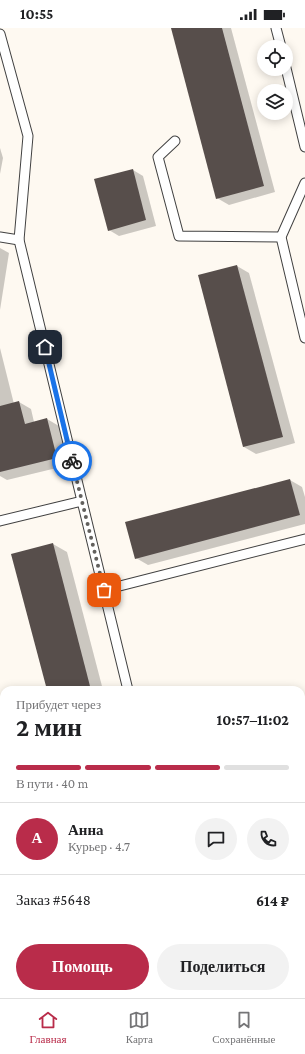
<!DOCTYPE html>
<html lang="ru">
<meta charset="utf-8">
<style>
body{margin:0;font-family:"Crimson Pro",serif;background:#f2f2f2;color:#202124;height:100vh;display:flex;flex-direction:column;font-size:15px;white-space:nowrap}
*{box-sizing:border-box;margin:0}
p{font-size:13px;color:#757577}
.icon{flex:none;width:22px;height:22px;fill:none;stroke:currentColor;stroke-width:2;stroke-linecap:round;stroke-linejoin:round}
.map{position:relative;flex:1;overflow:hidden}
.details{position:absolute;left:0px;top:658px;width:305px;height:312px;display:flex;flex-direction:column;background:#fff;border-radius:12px 12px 0 0;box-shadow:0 2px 10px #0003}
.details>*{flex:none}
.controls{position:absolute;left:257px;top:12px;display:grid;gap:8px}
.controls a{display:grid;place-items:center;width:36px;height:36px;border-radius:50%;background:#fff;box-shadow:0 2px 10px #0003;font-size:20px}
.pin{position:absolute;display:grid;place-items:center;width:34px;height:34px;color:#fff;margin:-17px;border-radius:8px;box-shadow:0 2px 6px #0006}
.courier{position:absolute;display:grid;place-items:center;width:40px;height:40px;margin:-20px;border:3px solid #1a73e8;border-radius:50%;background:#fff;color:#222;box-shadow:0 1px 5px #0007}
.head em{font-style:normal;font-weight:700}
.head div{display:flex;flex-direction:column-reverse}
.head{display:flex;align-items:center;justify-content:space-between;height:68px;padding:0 16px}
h1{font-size:26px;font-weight:700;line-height:30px}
.bar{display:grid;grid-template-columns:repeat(4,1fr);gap:6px 4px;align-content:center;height:48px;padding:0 16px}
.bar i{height:5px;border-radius:3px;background:#e0e0e0}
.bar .current{background:#b92c4a}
.bar p{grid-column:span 4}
.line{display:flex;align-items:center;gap:10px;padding:0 16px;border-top:1px solid #e0e0e0}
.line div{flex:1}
.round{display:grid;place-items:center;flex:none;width:42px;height:42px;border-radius:21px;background:#f2f2f2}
.primary-button{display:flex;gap:8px;margin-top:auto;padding:8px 16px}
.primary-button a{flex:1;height:46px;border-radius:24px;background:#b92c4a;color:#fff;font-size:16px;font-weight:700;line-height:46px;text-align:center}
.primary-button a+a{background:#f2f2f2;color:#202124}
.status{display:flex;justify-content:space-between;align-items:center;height:28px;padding:0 20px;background:#fff;direction:ltr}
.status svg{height:11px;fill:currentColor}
.tabs{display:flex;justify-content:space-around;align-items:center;height:56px;border-top:1px solid #e0e0e0;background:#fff;font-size:11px;color:#757577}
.tabs a{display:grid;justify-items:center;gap:2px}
.tabs .current{color:#b92c4a}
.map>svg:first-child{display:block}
</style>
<div class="status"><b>10:55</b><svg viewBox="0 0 49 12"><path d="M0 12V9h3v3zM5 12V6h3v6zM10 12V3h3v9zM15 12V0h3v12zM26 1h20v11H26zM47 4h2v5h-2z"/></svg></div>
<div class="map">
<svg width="305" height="970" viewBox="0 0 305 970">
<rect width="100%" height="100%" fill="#fef9f1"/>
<g fill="#0003">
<polygon points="172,0 231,0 275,164 229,177 217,170"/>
<polygon points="0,120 3,130 0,146"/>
<polygon points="133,142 143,148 156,198 119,208 109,202"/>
<polygon points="0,220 9,225 0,282"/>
<polygon points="237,238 249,245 295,415 256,426 244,419 199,248"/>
<polygon points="0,320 14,376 19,374 31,381 34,394 47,391 59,398 69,437 7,452 0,448"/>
<polygon points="290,452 302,459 305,469 305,496 148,537 136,530"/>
<polygon points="53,516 67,524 103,662 48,662"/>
<polygon points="305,887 305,941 301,942 301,888"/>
<polygon points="127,966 209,966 193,970 128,970"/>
</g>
<g fill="#574e4b">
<polygon points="171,0 222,0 264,158 216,171"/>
<polygon points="133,141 146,192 108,203 94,151"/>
<polygon points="237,237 283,409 243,419 198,247"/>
<polygon points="19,373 25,396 47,390 57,430 0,444 0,378"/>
<polygon points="290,451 300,487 135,531 125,494"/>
<polygon points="53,515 91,662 47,662 11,526"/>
</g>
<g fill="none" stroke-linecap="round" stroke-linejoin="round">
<g stroke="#414141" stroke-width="11">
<g id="lane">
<polyline points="276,0 281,19"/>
<polyline points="0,6 28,108 19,212 82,473"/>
<polyline points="286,40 305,119"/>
<polyline points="175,113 158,129 179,208 281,209"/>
<polyline points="305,155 281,209 305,310"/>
<polyline points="0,209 19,212"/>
<polyline points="0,493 82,473 128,662"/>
<polyline points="104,562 305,511"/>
<polyline points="301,854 305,853"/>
</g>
</g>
<g stroke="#303030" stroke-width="24">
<polyline id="secondary" points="0,964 1,970"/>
</g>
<use href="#lane" stroke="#fff" stroke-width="9"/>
<use href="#secondary" stroke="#fbe6af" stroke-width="22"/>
</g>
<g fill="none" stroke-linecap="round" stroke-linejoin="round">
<polyline stroke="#62605d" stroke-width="4" stroke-dasharray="0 7.2" points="72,433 104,562"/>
<polyline stroke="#1a73e8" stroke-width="5" points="45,319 72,433"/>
</g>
</svg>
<div class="controls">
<a><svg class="icon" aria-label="locate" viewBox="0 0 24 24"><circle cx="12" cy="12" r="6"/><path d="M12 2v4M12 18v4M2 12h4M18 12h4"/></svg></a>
<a><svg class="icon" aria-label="layers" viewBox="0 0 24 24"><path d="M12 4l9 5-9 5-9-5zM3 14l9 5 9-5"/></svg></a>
</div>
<div class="pin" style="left:104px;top:562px;background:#ea580c"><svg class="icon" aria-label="bag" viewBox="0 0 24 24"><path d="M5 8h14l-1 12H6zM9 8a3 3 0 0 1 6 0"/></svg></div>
<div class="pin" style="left:45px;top:319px;background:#1f2937"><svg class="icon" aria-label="home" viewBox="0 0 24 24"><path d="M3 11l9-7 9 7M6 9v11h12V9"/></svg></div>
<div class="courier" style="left:72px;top:433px"><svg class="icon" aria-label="bike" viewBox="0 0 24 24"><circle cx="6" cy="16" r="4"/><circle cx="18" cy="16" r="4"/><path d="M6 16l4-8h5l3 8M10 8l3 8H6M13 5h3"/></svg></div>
<section class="details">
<div class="head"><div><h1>2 мин</h1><p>Прибудет через</p></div><em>10:57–11:02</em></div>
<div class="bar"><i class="current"></i><i class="current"></i><i class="current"></i><i></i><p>В пути · 40 m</p></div>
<div class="line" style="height:72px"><b class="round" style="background:#b92c4a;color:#fff">А</b><div><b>Анна</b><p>Курьер · 4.7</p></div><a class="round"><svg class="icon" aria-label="chat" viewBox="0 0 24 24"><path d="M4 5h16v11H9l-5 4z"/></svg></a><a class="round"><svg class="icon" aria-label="phone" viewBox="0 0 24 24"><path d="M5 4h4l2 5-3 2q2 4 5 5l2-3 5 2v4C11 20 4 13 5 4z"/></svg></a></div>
<div class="line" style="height:52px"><div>Заказ #5648</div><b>614 ₽</b></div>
<div class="primary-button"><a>Помощь</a><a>Поделиться</a></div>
</section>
</div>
<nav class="tabs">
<a class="current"><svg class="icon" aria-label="home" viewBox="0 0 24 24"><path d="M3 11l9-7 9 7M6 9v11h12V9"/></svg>Главная</a>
<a><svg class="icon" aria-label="map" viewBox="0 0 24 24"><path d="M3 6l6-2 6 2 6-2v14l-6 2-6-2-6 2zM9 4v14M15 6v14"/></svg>Карта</a>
<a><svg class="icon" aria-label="saved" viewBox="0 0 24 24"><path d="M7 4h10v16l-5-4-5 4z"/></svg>Сохранённые</a>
</nav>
